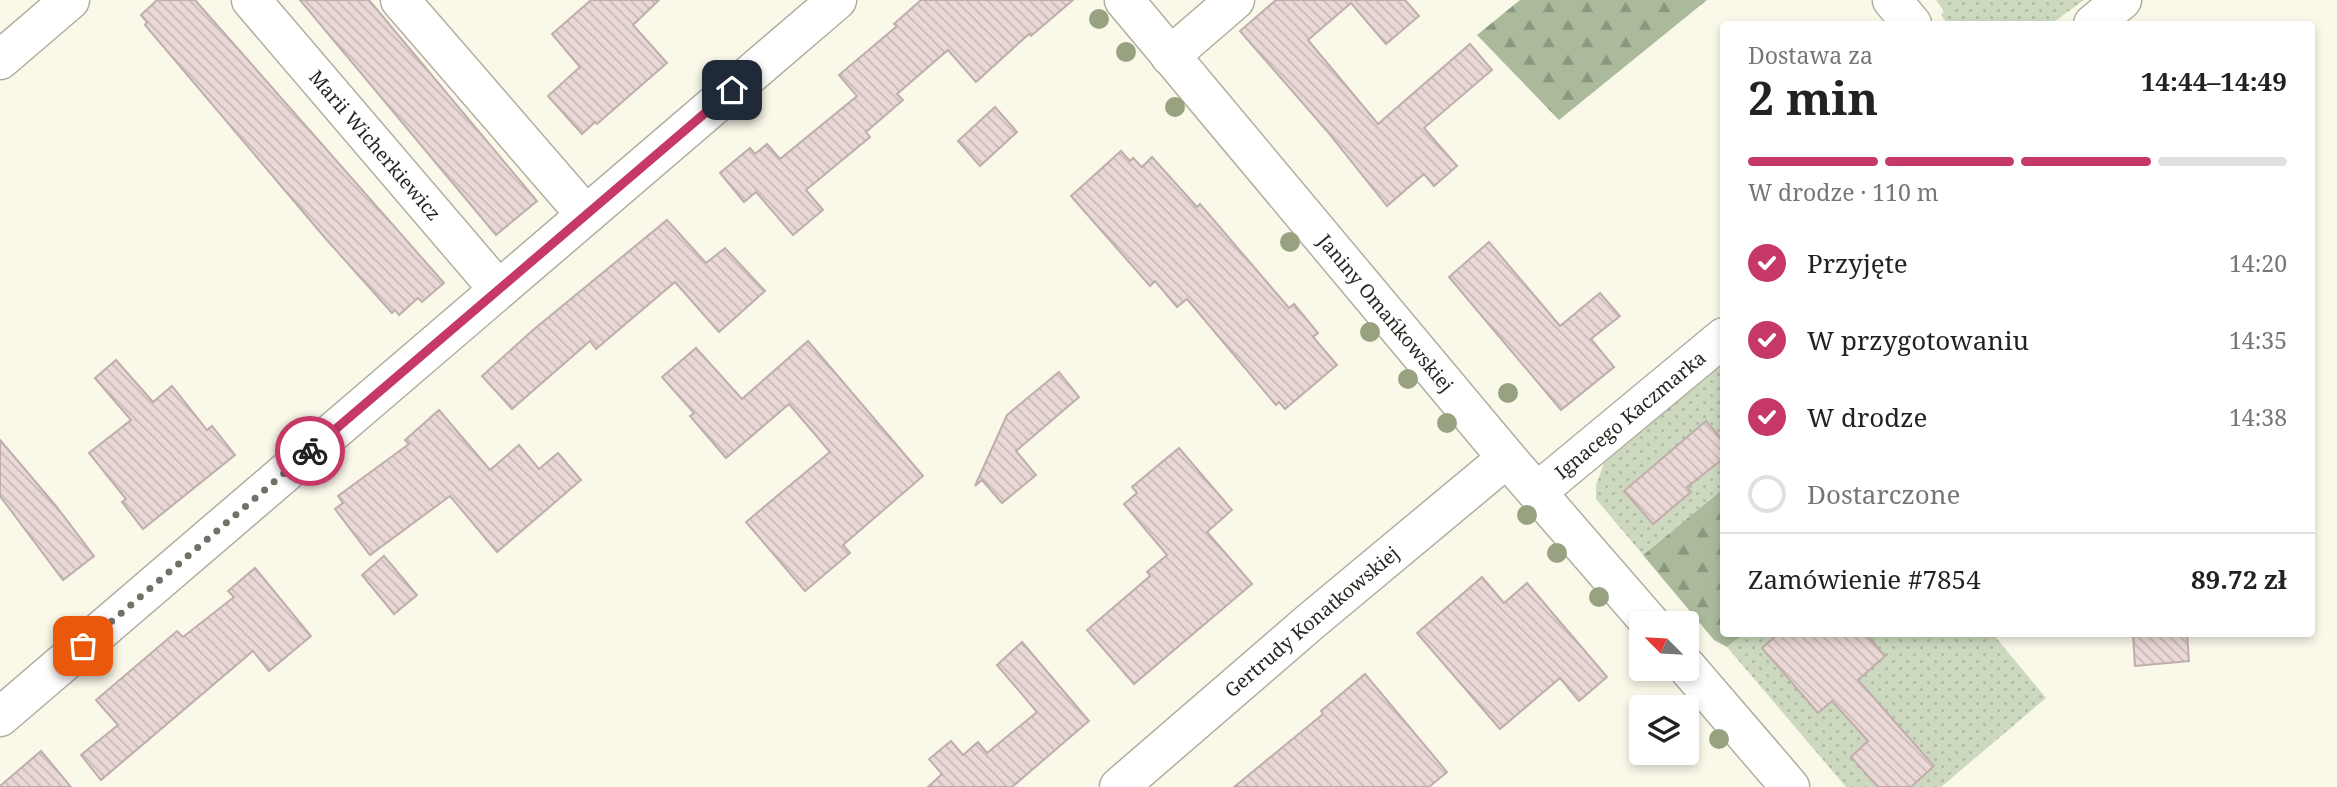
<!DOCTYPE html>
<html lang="pl">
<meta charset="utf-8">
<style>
body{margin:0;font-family:"Noto Serif",serif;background:#f2f2f2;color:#222;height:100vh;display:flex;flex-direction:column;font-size:26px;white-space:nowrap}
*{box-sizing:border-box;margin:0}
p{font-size:23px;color:#767676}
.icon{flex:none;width:38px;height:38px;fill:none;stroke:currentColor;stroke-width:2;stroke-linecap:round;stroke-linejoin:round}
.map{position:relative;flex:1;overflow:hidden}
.panel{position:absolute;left:1720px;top:21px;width:595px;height:616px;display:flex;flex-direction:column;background:#fff;border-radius:7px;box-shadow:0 4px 10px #0003}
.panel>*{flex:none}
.needle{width:46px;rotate:294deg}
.fabs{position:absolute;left:1629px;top:611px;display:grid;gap:14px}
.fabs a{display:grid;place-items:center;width:70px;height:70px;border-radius:7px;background:#fff;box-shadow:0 4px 10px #0003;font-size:35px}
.pin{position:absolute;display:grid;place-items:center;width:60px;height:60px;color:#fff;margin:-30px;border-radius:14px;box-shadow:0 4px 10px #0006}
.courier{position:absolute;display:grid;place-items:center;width:70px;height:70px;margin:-35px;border:5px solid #c63967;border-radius:50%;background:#fff;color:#222;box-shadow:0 2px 9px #0007}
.headline em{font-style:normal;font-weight:700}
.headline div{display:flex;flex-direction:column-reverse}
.headline{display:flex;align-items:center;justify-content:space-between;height:119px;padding:0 28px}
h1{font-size:46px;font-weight:700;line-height:52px}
.bar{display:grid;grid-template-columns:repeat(4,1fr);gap:10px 7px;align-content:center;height:84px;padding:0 28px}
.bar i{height:9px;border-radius:5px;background:#e0e0e0}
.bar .active{background:#c63967}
.bar p{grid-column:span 4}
.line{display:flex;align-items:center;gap:18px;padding:0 28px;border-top:2px solid #e0e0e0}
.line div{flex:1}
ol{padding:0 28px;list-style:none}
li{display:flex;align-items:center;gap:21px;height:77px}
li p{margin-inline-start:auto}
li .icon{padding:7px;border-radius:50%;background:#c63967;color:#fff;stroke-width:4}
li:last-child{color:#767676}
li i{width:38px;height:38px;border:4px solid #e0e0e0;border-radius:50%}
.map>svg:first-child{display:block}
</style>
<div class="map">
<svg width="2337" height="787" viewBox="0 0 2337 787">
<defs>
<pattern id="forest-firs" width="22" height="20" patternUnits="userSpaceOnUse" patternTransform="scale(1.75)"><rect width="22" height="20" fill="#abba9b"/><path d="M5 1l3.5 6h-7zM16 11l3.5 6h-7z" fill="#8b977e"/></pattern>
<pattern id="garden-dots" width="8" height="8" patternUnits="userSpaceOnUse" patternTransform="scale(1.75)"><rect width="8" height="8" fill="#cdd9bf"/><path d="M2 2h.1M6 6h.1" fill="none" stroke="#b0baa4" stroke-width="1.8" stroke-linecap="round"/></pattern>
<pattern id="building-back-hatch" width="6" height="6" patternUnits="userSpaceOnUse" patternTransform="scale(1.75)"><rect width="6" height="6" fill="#e9d8d5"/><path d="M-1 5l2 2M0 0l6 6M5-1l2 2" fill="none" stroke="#c8b9b7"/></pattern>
</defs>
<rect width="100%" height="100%" fill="#faf8e9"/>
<g fill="url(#forest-firs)">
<polygon points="1520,0 1707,0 1559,120 1477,35"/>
<polygon points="1724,488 1724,634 1744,634 1727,647 1714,640 1643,555"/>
</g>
<g fill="url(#garden-dots)">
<polygon points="1936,0 2084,0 2051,24 1948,24 1941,15 1944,11"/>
<polygon points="1724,361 1724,488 1643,555 1596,499 1596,485 1604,463"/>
<polygon points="1744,634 1993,634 2046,698 1941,787 1846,787 1727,647"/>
</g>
<g fill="url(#building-back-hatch)" stroke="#bfaeac" stroke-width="2">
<polygon points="157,0 195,0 444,283 422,302 418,298 399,315 395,310 392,313 326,239 145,25 147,22 141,15"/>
<polygon points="300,0 369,0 537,201 496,235"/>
<polygon points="591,0 659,0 633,25 667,63 597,124 595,122 582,134 548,96 580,67 552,34"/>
<polygon points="921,0 1073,0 1031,36 1029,34 976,82 948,50 897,94 903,100 866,132 870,137 806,190 823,210 793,235 756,192 744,202 720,173 750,148 755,154 767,144 780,159 857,96 839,75 897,26 894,24"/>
<polygon points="1276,0 1405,0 1419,16 1386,44 1351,3 1308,40 1378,124 1470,44 1492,70 1424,128 1457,166 1434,186 1424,174 1387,206 1327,131 1240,31"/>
<polygon points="995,107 1017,132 980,166 958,141"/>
<polygon points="1121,151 1130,161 1133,158 1142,167 1152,157 1197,207 1200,204 1289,308 1294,304 1318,333 1313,337 1337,365 1285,409 1279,402 1276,405 1187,299 1177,307 1155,281 1150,286 1071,196"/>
<polygon points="667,220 706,263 725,248 765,291 719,332 675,282 596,349 590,341 512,409 482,376 533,330"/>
<polygon points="1489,242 1560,326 1600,293 1620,316 1591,339 1614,367 1561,410 1449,277"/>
<polygon points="808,341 923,476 843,545 850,553 805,591 746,522 830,452 789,404 726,458 690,416 694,413 662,377 696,348 742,399"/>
<polygon points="116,360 153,402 172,386 207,430 212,426 235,455 143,529 122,502 126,499 89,453 131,420 95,378"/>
<polygon points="1059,372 1079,397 1016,451 1036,475 1002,503 982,480 975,486 1007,415"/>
<polygon points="439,410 490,470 519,445 539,469 558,453 581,480 497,552 450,496 370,555 335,509 343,503 338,496 409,444 405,440"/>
<polygon points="1706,421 1724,442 1724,458 1687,487 1691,492 1653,524 1624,491"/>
<polygon points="0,440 56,506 94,556 63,580 0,496"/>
<polygon points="1179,448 1232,510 1207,532 1252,584 1134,684 1087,630 1150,576 1147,572 1167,555 1124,504 1137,493 1132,487"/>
<polygon points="384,556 417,595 394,614 362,575"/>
<polygon points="255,568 311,636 269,671 253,651 101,780 81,755 118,725 96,700 177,631 183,637 234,597 228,591"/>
<polygon points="1482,577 1504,603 1527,583 1607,677 1579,701 1560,678 1500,729 1417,633"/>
<polygon points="1778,634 1866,634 1885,656 1858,680 1934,766 1911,787 1878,787 1851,757 1868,741 1832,701 1818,713 1762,648"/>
<polygon points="2133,634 2187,634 2189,661 2135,666"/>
<polygon points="1022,642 1089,721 1012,787 928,787 942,774 929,759 951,741 963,755 978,742 987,753 1037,712 997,665"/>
<polygon points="1365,674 1447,772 1429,787 1234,787 1323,714 1321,711"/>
<polygon points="41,751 71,787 0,787 0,786"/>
</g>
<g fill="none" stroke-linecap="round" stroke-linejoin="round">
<g stroke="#b1aea0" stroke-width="41">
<g id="minor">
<path id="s1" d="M 251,0 L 498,289"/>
<polyline points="400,0 586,215"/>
<path id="s2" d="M 1124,0 L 1507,458 L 1650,623"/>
<polyline points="1892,0 1912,24"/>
<polyline points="2093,24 2122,0"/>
<polyline points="1170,56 1235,0"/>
<polyline points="0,60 70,0"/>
<path id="s3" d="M 1537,492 L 1724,337"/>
<polyline points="1687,667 1790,787"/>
<polyline points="0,717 837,0"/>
<path id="s4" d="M 1119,787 L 1310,622 L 1507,458"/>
</g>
</g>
<use href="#minor" stroke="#fff" stroke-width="38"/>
</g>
<g fill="#98a280">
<circle cx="1099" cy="19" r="10"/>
<circle cx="1126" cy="52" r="10"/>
<circle cx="1175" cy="107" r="10"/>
<circle cx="1290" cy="242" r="10"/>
<circle cx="1370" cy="332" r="10"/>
<circle cx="1408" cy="379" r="10"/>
<circle cx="1508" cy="393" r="10"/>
<circle cx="1447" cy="423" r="10"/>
<circle cx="1527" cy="515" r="10"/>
<circle cx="1557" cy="553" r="10"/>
<circle cx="1599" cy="597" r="10"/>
<circle cx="1719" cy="739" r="10"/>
</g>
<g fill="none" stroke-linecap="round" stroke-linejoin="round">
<polyline stroke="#727067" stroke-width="7" stroke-dasharray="0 12.6" points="83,646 310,451"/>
<polyline stroke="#c63967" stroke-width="9" points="310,451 732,90"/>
</g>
<g text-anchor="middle" stroke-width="5" stroke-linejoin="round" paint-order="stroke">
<g font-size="19" fill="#282721" stroke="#faf8e9">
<text dy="7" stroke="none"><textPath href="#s1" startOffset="191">Marii Wicherkiewicz</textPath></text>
<text dy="7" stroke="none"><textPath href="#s2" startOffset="408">Janiny Omańkowskiej</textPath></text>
<text dy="7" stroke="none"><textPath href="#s3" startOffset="121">Ignacego Kaczmarka</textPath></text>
<text dy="7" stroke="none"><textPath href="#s4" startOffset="254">Gertrudy Konatkowskiej</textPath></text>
</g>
</g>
</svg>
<div class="fabs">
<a><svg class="needle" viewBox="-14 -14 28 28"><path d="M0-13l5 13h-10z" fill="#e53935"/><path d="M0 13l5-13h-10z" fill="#767676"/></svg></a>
<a><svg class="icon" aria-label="layers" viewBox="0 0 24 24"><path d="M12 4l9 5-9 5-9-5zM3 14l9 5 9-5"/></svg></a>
</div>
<div class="pin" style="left:83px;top:646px;background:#ea580c"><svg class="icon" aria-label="bag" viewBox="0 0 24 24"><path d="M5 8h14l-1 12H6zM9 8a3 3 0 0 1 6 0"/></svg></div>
<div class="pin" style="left:732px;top:90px;background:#1f2937"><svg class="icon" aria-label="home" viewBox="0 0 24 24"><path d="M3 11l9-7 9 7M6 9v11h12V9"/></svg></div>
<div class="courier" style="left:310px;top:451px"><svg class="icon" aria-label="bike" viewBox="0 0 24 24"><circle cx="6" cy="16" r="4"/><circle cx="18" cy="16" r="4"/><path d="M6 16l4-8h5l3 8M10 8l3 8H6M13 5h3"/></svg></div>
<section class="panel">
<div class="headline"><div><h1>2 min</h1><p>Dostawa za</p></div><em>14:44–14:49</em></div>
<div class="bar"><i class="active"></i><i class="active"></i><i class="active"></i><i></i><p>W drodze · 110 m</p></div>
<ol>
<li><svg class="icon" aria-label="check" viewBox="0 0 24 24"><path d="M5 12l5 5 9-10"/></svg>Przyjęte<p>14:20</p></li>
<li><svg class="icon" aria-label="check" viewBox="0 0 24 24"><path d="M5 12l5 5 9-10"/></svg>W przygotowaniu<p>14:35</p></li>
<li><svg class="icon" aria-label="check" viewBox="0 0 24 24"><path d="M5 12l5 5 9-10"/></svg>W drodze<p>14:38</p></li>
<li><i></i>Dostarczone</li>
</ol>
<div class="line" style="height:91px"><div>Zamówienie #7854</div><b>89.72 zł</b></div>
</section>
</div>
